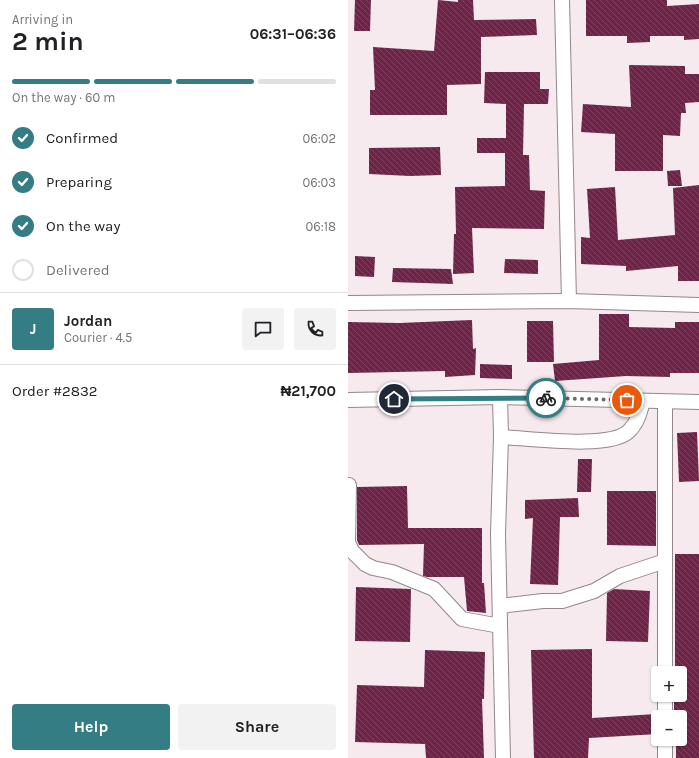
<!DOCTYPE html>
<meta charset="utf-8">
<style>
body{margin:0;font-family:Karla,sans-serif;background:#f2f2f2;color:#202124;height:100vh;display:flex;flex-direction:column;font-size:15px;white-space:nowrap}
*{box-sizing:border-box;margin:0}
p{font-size:13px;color:#757577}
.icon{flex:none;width:22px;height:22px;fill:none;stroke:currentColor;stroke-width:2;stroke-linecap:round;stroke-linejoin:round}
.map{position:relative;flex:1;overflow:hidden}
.details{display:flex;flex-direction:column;background:#fff;width:348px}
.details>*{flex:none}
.tools{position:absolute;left:303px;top:666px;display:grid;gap:8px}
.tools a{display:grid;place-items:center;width:36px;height:36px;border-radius:4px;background:#fff;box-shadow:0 1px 3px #0004;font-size:20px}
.pin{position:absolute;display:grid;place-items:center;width:34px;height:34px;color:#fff;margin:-17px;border:2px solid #fff;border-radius:50%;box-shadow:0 1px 4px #0007}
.courier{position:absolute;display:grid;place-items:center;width:40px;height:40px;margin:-20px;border:3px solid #357d84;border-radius:50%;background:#fff;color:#222;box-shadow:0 1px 5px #0007}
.head em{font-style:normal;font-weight:700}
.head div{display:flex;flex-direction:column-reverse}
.head{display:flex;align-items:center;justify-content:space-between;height:68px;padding:0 12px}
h1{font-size:26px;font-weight:700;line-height:30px}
.bar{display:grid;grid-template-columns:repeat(4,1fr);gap:6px 4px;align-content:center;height:48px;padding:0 12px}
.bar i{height:5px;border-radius:3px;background:#e0e0e0}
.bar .on{background:#357d84}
.bar p{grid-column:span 4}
.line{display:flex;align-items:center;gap:10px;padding:0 12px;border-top:1px solid #e0e0e0}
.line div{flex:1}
.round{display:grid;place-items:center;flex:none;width:42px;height:42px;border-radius:4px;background:#f2f2f2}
ol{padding:0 12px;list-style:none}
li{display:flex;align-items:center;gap:12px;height:44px}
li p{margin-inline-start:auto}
li .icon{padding:4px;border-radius:50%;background:#357d84;color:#fff;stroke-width:4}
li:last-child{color:#757577}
li i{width:22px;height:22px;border:2px solid #e0e0e0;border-radius:50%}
.button{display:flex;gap:8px;margin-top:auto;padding:8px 12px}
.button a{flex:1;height:46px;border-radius:4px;background:#357d84;color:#fff;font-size:16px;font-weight:700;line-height:46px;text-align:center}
.button a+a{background:#f2f2f2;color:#202124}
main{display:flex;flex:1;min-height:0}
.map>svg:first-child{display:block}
</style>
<main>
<section class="details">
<div class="head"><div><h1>2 min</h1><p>Arriving in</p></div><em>06:31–06:36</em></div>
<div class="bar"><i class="on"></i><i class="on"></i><i class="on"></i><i></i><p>On the way · 60 m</p></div>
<ol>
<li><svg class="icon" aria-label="check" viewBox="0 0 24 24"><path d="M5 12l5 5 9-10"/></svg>Confirmed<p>06:02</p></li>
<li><svg class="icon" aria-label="check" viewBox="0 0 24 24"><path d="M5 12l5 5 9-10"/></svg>Preparing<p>06:03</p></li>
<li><svg class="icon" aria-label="check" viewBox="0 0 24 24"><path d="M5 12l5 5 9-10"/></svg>On the way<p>06:18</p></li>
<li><i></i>Delivered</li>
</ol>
<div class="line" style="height:72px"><b class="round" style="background:#357d84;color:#fff">J</b><div><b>Jordan</b><p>Courier · 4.5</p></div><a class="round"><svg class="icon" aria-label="chat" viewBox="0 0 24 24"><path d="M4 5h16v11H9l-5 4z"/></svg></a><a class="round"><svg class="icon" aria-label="phone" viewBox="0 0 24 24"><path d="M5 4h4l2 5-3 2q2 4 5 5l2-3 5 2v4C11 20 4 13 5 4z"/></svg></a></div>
<div class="line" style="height:52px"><div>Order #2832</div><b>₦21,700</b></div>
<div class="button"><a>Help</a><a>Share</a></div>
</section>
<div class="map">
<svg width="351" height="758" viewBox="0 0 351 758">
<defs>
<pattern id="building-back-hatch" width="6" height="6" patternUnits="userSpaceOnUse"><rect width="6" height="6" fill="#6d2447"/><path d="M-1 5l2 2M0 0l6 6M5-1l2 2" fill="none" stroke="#7d435f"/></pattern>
</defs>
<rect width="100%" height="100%" fill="#f7eaef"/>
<g fill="url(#building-back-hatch)">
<polygon points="7,0 23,0 22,31 6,31"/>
<polygon points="90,0 110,2 110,0 125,0 126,20 188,19 189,35 133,37 133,84 99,85 99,115 22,115 22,90 27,90 25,47 86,51"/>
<polygon points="238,0 319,0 319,6 351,4 351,39 336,40 336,36 302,36 302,42 279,43 279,36 238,36"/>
<polygon points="281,65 337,66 337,74 351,74 351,102 337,103 338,113 333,113 332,136 315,135 315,171 267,171 267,134 233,132 235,104 283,107"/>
<polygon points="137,72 192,72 192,89 201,89 200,104 176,104 175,155 181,155 182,190 197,191 196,229 124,228 126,273 105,274 106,234 108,234 107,187 157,186 157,153 129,153 129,138 158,138 158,104 136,103"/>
<polygon points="92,147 93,175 62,176 21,174 21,148"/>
<polygon points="332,170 334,186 320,186 319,171"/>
<polygon points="351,185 351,281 330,281 330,266 278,271 278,266 233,264 233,237 242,238 239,189 267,187 270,240 327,235 325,188"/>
<polygon points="7,256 27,257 26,277 7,276"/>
<polygon points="157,259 190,260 190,274 156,273"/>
<polygon points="45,268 103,269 105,284 44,282"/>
<polygon points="251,314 281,314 281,327 327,328 327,322 351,322 351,373 322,373 322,377 278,376 207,381 205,364 251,360"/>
<polygon points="124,320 125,349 128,348 127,375 97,377 97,371 0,373 0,322 51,323"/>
<polygon points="179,321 205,321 206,362 179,362"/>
<polygon points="132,364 164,365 164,379 132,378"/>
<polygon points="349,432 351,481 331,482 329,433"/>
<polygon points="230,459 244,459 243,492 229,492"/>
<polygon points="59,486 60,528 134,528 134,583 136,583 138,613 119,611 116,577 79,577 75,576 76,544 11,545 9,540 9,487"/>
<polygon points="259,491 308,491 308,546 259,545"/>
<polygon points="230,498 231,517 212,517 210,585 182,584 185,518 177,519 177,500"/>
<polygon points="327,554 351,554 351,758 328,758 328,739 332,739 332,717 326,717 326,699 327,695 332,695 332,673 327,673"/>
<polygon points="8,587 63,589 62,642 7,641"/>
<polygon points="266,589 302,591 300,642 258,641 259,593"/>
<polygon points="244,649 244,718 308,714 310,734 241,738 240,758 186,758 183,650"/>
<polygon points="77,650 137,652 136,699 134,699 136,758 78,758 77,744 7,742 9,685 76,687"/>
</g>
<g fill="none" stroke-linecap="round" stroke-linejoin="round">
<g stroke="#92878b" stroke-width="16">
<g id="minor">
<polyline points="214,0 221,301"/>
<polyline points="0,303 221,301 351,305"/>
<polyline points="152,397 153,437 150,534 155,758"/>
<polyline points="0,400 152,397 351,402"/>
<polyline points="317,402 317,673"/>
<path d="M 153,437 C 181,438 262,450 281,431 C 290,422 292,412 295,401"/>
<polyline points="1,485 0,542 4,551 17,564 25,568 44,572 86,589 114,619 152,626"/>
<polyline points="152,606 195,601 214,601 246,591 272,576 317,561"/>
<polyline points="317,695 317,717"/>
<polyline points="317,739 317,758"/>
</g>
</g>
<use href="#minor" stroke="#fff" stroke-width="14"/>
</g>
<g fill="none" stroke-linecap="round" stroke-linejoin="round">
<polyline stroke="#6f686a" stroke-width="4" stroke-dasharray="0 7.2" points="198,398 279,400"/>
<polyline stroke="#357d84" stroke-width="5" points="46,399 198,398"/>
</g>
</svg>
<div class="tools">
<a>+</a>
<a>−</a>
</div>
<div class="pin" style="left:279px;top:400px;background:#ea580c"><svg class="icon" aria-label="bag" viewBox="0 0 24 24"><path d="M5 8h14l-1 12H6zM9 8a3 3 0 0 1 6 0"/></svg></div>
<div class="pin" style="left:46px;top:399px;background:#1f2937"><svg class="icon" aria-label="home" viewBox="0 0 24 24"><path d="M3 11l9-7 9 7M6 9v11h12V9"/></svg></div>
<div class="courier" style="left:198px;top:398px"><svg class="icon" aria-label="bike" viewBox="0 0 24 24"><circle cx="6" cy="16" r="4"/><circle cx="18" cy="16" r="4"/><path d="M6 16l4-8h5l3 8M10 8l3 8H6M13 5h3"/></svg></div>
</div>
</main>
